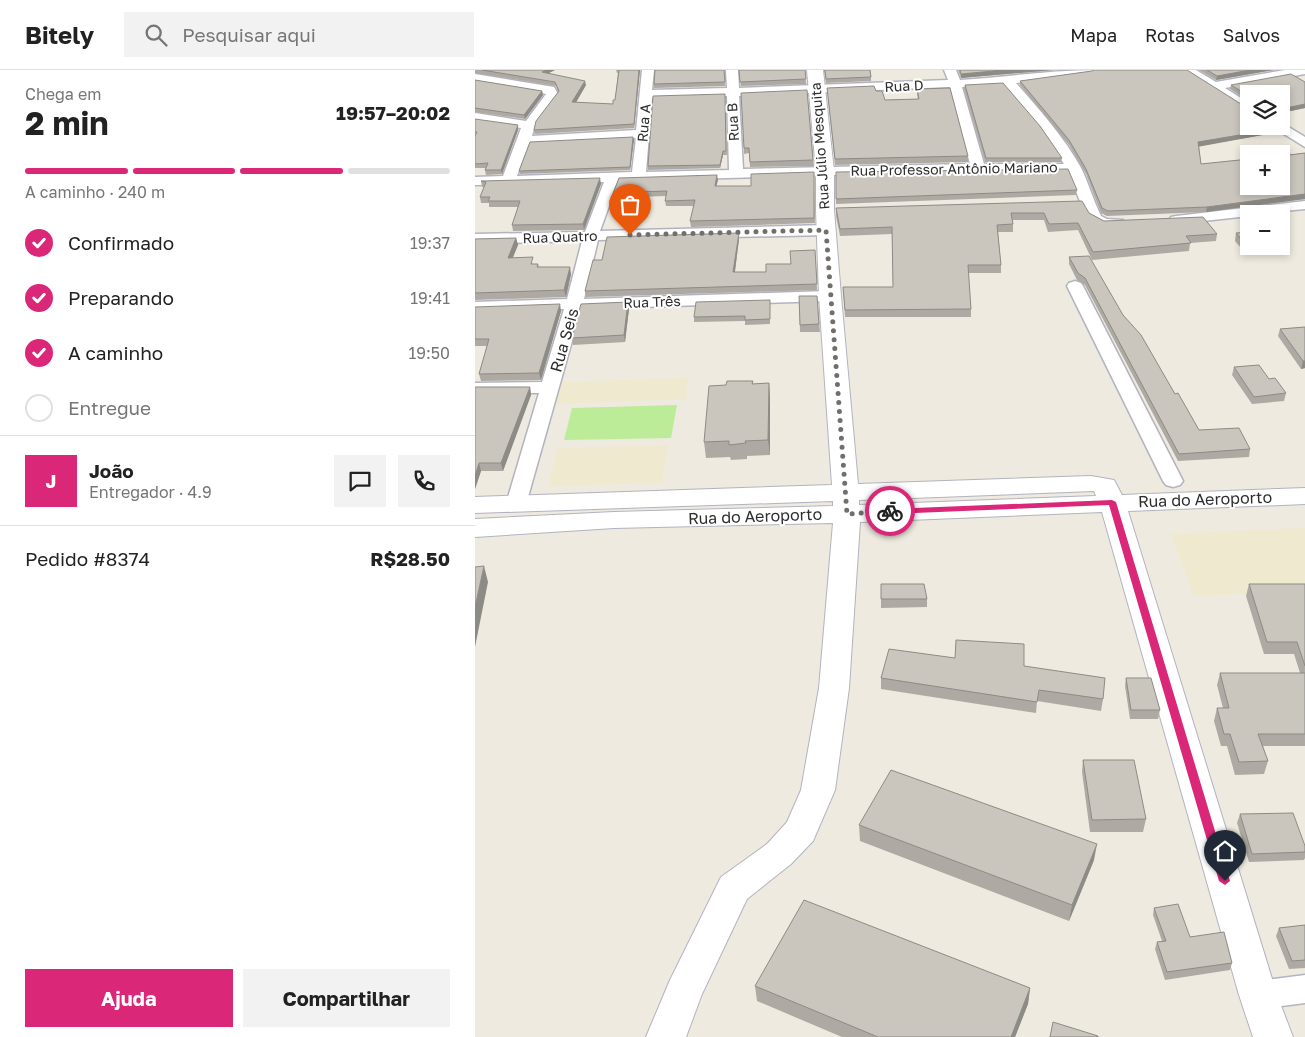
<!DOCTYPE html>
<html lang="pt">
<meta charset="utf-8">
<style>
body{margin:0;font-family:"Golos Text",sans-serif;background:#f2f2f2;color:#222;height:100vh;display:flex;flex-direction:column;font-size:19px;white-space:nowrap}
*{box-sizing:border-box;margin:0}
p{font-size:16px;color:#767676}
.icon{flex:none;width:28px;height:28px;fill:none;stroke:currentColor;stroke-width:2;stroke-linecap:round;stroke-linejoin:round}
.map{position:relative;flex:1;overflow:hidden}
.details{display:flex;flex-direction:column;background:#fff;width:475px}
.details>*{flex:none}
.fabs{position:absolute;left:765px;top:15px;display:grid;gap:10px}
.fabs a{display:grid;place-items:center;width:50px;height:50px;border-radius:0px;background:#fff;box-shadow:0 2px 8px #0003;font-size:25px}
.pin{position:absolute;display:grid;place-items:center;width:42px;height:42px;color:#fff;margin:-51px -21px;border-radius:50% 50% 50% 0;rotate:-45deg;box-shadow:0 0 5px #0007}
.pin .icon{rotate:45deg}
.courier{position:absolute;display:grid;place-items:center;width:50px;height:50px;margin:-25px;border:4px solid #db2777;border-radius:50%;background:#fff;color:#222;box-shadow:0 1px 6px #0007}
.overview em{font-style:normal;font-weight:700}
.overview div{display:flex;flex-direction:column-reverse}
.overview{display:flex;align-items:center;justify-content:space-between;height:85px;padding:0 25px}
h1{font-size:32px;font-weight:700;line-height:38px}
.bar{display:grid;grid-template-columns:repeat(4,1fr);gap:8px 5px;align-content:center;height:60px;padding:0 25px}
.bar i{height:6px;border-radius:4px;background:#e0e0e0}
.bar .on{background:#db2777}
.bar p{grid-column:span 4}
.line{display:flex;align-items:center;gap:12px;padding:0 25px;border-top:1px solid #e0e0e0}
.line div{flex:1}
.round{display:grid;place-items:center;flex:none;width:52px;height:52px;border-radius:0px;background:#f2f2f2}
ol{padding:0 25px;list-style:none}
li{display:flex;align-items:center;gap:15px;height:55px}
li p{margin-inline-start:auto}
li .icon{padding:5px;border-radius:50%;background:#db2777;color:#fff;stroke-width:4}
li:last-child{color:#767676}
li i{width:28px;height:28px;border:2px solid #e0e0e0;border-radius:50%}
.cta{display:flex;gap:10px;margin-top:auto;padding:10px 25px}
.cta a{flex:1;height:58px;border-radius:0px;background:#db2777;color:#fff;font-size:20px;font-weight:700;line-height:58px;text-align:center}
.cta a+a{background:#f2f2f2;color:#222}
header{display:flex;align-items:center;gap:30px;box-sizing:border-box;height:70px;padding:0 25px;background:#fff;border-bottom:1px solid #e0e0e0}
header strong{font-size:24px}
nav{display:flex;gap:28px;margin-inline-start:auto;font-size:18px}
.search{width:350px;height:45px;background:#f2f2f2;display:flex;align-items:center;gap:12px;box-sizing:border-box;padding:0 18px;border-radius:0px;color:#767676;font-size:19px}
main{display:flex;flex:1;min-height:0}
.map>svg:first-child{display:block}
</style>
<header>
<strong>Bitely</strong>
<div class="search"><svg class="icon" aria-label="search" viewBox="0 0 24 24"><circle cx="10" cy="10" r="6"/><path d="M15 15l6 6"/></svg>Pesquisar aqui</div>
<nav><a>Mapa</a><a>Rotas</a><a>Salvos</a></nav>
</header>
<main>
<section class="details">
<div class="overview"><div><h1>2 min</h1><p>Chega em</p></div><em>19:57–20:02</em></div>
<div class="bar"><i class="on"></i><i class="on"></i><i class="on"></i><i></i><p>A caminho · 240 m</p></div>
<ol>
<li><svg class="icon" aria-label="check" viewBox="0 0 24 24"><path d="M5 12l5 5 9-10"/></svg>Confirmado<p>19:37</p></li>
<li><svg class="icon" aria-label="check" viewBox="0 0 24 24"><path d="M5 12l5 5 9-10"/></svg>Preparando<p>19:41</p></li>
<li><svg class="icon" aria-label="check" viewBox="0 0 24 24"><path d="M5 12l5 5 9-10"/></svg>A caminho<p>19:50</p></li>
<li><i></i>Entregue</li>
</ol>
<div class="line" style="height:90px"><b class="round" style="background:#db2777;color:#fff">J</b><div><b>João</b><p>Entregador · 4.9</p></div><a class="round"><svg class="icon" aria-label="chat" viewBox="0 0 24 24"><path d="M4 5h16v11H9l-5 4z"/></svg></a><a class="round"><svg class="icon" aria-label="phone" viewBox="0 0 24 24"><path d="M5 4h4l2 5-3 2q2 4 5 5l2-3 5 2v4C11 20 4 13 5 4z"/></svg></a></div>
<div class="line" style="height:65px"><div>Pedido #8374</div><b>R$28.50</b></div>
<div class="cta"><a>Ajuda</a><a>Compartilhar</a></div>
</section>
<div class="map">
<svg width="830" height="967" viewBox="0 0 830 967">
<rect width="100%" height="100%" fill="#eeeadf"/>
<g fill="#efe9cf">
<polygon points="213,308 211,329 80,334 86,312"/>
<polygon points="193,375 187,413 73,416 83,378"/>
<polygon points="830,458 830,521 719,526 696,464"/>
</g>
<polygon fill="#bcec98" points="202,335 196,368 89,370 97,338"/>
<g fill="none" stroke-linecap="round" stroke-linejoin="round">
<g stroke="#b3b3c0" stroke-width="3">
<g id="street">
<path d="M 167,0 L 179,0 L 177,20 L 252,18 L 251,0 L 263,0 L 264,18 L 473,10 L 469,0 L 481,0 L 485,10 C 531,7 576,0 622,0 L 616,4 L 541,13 C 564,39 588,66 605,96 C 613,111 618,130 626,146 L 632,149 L 648,150 L 650,153 L 648,156 L 632,158 L 616,152 L 609,141 L 593,102 L 431,103 L 143,111 L 125,161 L 351,155 L 356,157 L 359,160 L 356,163 L 351,165 L 123,170 L 109,229 L 352,221 L 358,223 L 360,226 L 358,229 L 352,231 L 106,239 L 51,434 L 48,438 L 41,440 L 34,438 L 31,434 L 64,323 L 0,323 L 0,313 L 67,312 L 89,239 L 0,242 L 0,232 L 92,229 L 107,171 L 0,174 L 0,164 L 110,162 L 129,112 L 0,115 L 0,107 L 28,106 L 46,58 L 0,51 L 0,43 L 51,51 L 71,24 L 0,12 L 0,4 L 79,17 L 83,24 L 60,55 L 57,66 L 161,60 ZM 529,15 L 563,55 L 589,94 L 509,94 L 487,17 ZM 475,17 L 495,94 L 268,99 L 264,26 ZM 252,26 L 254,100 L 171,102 L 177,28 ZM 161,68 L 157,102 L 42,106 L 54,74 Z"/>
<polygon points="707,0 721,0 741,12 810,0 830,0 830,4 750,18 774,33 774,43"/>
<polygon points="807,53 830,67 830,77 796,56 806,56"/>
<polygon points="830,131 830,139 774,144 774,146 701,154 696,153 694,150 696,147 701,146"/>
<polygon points="600,211 606,213 608,216 708,411 705,415 698,417 691,415 688,411 592,216 594,213"/>
<polygon points="830,905 830,933 783,939 772,935 768,925 772,915 783,911"/>
</g>
</g>
<g stroke="#b3b3c0" stroke-width="2">
<path id="secondary" d="M 332,0 L 348,0 L 359,101 L 359,140 L 366,226 L 383,414 L 616,406 L 639,410 L 647,425 L 830,418 L 830,434 L 653,441 L 802,925 L 818,967 L 778,967 L 764,925 L 627,442 L 385,452 L 374,618 L 360,720 L 338,771 L 316,794 L 272,829 L 227,924 L 211,967 L 171,967 L 195,910 L 246,807 L 292,774 L 312,752 L 326,720 L 344,618 L 358,453 L 139,458 L 0,467 L 0,449 L 139,442 L 358,436 L 358,431 L 0,443 L 0,427 L 357,415 L 344,226 L 341,140 L 341,101 ZM 619,421 L 621,426 L 384,435 L 384,430 Z"/>
</g>
<use href="#street" fill="#fff" fill-rule="evenodd"/>
<use href="#secondary" fill="#fff" fill-rule="evenodd"/>
</g>
<g fill="#aeaaa3">
<polygon points="0,0 80,0 73,3 111,15 101,33 138,34 140,30 143,3 142,3 141,0 165,0 159,58 60,64 59,60 83,22 81,16 0,3"/>
<polygon points="249,0 250,16 179,18 179,14"/>
<polygon points="264,0 330,0 331,14 266,16"/>
<polygon points="349,0 395,0 396,7 396,11 351,13"/>
<polygon points="483,0 579,0 486,8"/>
<polygon points="724,0 799,0 741,10"/>
<polygon points="0,10 67,21 68,25 50,49 0,42"/>
<polygon points="545,11 794,60 793,64 724,76 726,94 830,83 830,129 731,142 632,146 626,143 611,104 594,75 545,15"/>
<polygon points="830,12 830,38 806,43 806,24 774,24 774,31 755,19 756,15"/>
<polygon points="490,15 587,88 586,92 510,92 489,19"/>
<polygon points="352,18 401,21 410,30 443,29 442,25 442,19 493,86 493,92 360,95"/>
<polygon points="332,20 339,96 275,97 274,83 269,84 269,78"/>
<polygon points="250,24 252,85 248,85 245,98 173,100 173,96"/>
<polygon points="0,49 43,60 27,104 11,105 10,100 11,98 0,98"/>
<polygon points="159,70 155,100 45,104 44,101"/>
<polygon points="339,102 340,153 216,157 215,151 219,136 191,136 190,131 191,126 161,127 159,136 136,136 135,131 144,108 243,110 241,116 276,116"/>
<polygon points="361,102 602,120 601,125 361,134"/>
<polygon points="6,111 126,114 109,160 38,161 37,155 43,137 14,137 14,133 6,133 5,127 9,117 7,117"/>
<polygon points="361,138 614,143 629,151 742,164 741,171 715,173 714,181 617,190 603,160 573,162 569,150 537,150 538,154 538,162 523,162 526,195 526,203 493,203 496,239 496,247 370,247 368,217 418,217 417,164 365,166 361,146"/>
<polygon points="761,163 794,176 793,183 772,185 760,171"/>
<polygon points="41,168 43,175 37,188 59,194 63,194 64,197 96,204 91,227 0,230 0,169"/>
<polygon points="264,169 260,202 291,202 316,194 340,180 342,220 111,227 110,221 127,190"/>
<polygon points="594,187 648,245 724,360 775,379 774,387 703,391 610,215 602,210 594,194"/>
<polygon points="324,226 342,226 345,262 325,262"/>
<polygon points="295,230 295,254 270,255 270,251 219,252 219,247"/>
<polygon points="153,232 154,239 150,272 98,275 97,268"/>
<polygon points="0,237 86,241 66,310 6,311 4,304 12,276 0,276"/>
<polygon points="830,257 830,298 826,299 803,266 805,259"/>
<polygon points="759,297 794,309 811,323 809,331 777,334 757,305"/>
<polygon points="278,311 278,314 294,313 295,328 295,385 272,386 272,389 256,390 255,387 231,388 229,372 251,315"/>
<polygon points="0,317 55,317 56,325 28,401 6,401 0,419"/>
<polygon points="406,514 452,529 452,537 406,538"/>
<polygon points="774,514 830,514 830,676 788,676 793,691 789,704 760,705 752,676 746,676 739,651 742,638 748,638 742,615 745,603 825,603 819,584 789,584 771,526"/>
<polygon points="480,588 549,596 628,629 626,641 562,631 561,643 406,619 406,608"/>
<polygon points="651,608 685,640 683,649 655,649 650,616"/>
<polygon points="608,690 671,749 668,762 615,762 607,702"/>
<polygon points="765,744 830,776 830,788 829,790 774,792 762,753"/>
<polygon points="384,755 619,790 594,851 385,771"/>
<polygon points="679,838 715,867 757,893 755,900 690,910 680,879 682,872 687,871 678,845"/>
<polygon points="830,855 830,898 814,899 801,866 804,858"/>
<polygon points="280,916 555,918 553,934 540,967 367,967 282,931"/>
</g>
<g fill="#8d8b85">
<polygon points="71,0 80,0 68,6 67,2"/>
<polygon points="164,0 165,0 159,58 159,54"/>
<polygon points="529,0 579,0 486,8 486,4"/>
<polygon points="775,0 799,0 741,10 742,6"/>
<polygon points="110,11 111,15 98,37 97,32"/>
<polygon points="67,21 68,25 50,49 49,45"/>
<polygon points="830,34 830,38 806,43 806,39"/>
<polygon points="43,55 43,60 27,104 26,100"/>
<polygon points="794,60 793,64 722,77 723,72"/>
<polygon points="158,67 159,70 155,100 155,97"/>
<polygon points="248,81 248,85 245,98 245,95"/>
<polygon points="242,105 243,110 240,121 240,116"/>
<polygon points="125,108 126,114 109,160 108,154"/>
<polygon points="160,122 161,127 159,136 158,130"/>
<polygon points="830,124 830,129 731,142 732,137"/>
<polygon points="264,163 264,169 259,208 258,202"/>
<polygon points="41,168 43,175 35,195 33,188"/>
<polygon points="95,197 96,204 91,227 89,220"/>
<polygon points="153,232 154,239 150,272 149,265"/>
<polygon points="85,234 86,241 66,310 64,303"/>
<polygon points="828,291 830,291 830,298 826,299"/>
<polygon points="294,313 295,328 295,385 293,370"/>
<polygon points="55,317 56,325 28,401 26,393"/>
<polygon points="4,393 6,401 0,419 0,406"/>
<polygon points="9,496 13,512 0,577 0,537"/>
<polygon points="622,774 619,790 594,851 597,835"/>
<polygon points="555,918 553,934 540,967 536,967"/>
</g>
<g fill="#cac6be" stroke="#8d8b85">
<polygon points="7,0 71,0 67,2 110,11 97,32 138,34 138,30 140,30 144,0 164,0 159,54 59,60 61,51 84,21 80,12"/>
<polygon points="180,0 249,0 250,12 179,14"/>
<polygon points="264,0 330,0 331,9 265,12"/>
<polygon points="350,0 395,0 396,7 351,9"/>
<polygon points="485,0 529,0 486,4"/>
<polygon points="619,0 712,0 774,39 774,56 789,56 794,60 723,72 726,94 774,89 774,116 806,116 806,86 830,83 830,124 732,137 633,141 627,138 611,99 594,70 545,11 617,1"/>
<polygon points="732,0 775,0 742,6"/>
<polygon points="816,4 830,12 830,34 806,39 806,24 774,24 774,26 756,15"/>
<polygon points="0,10 67,21 49,45 0,38"/>
<polygon points="528,13 565,56 587,88 511,88 490,15"/>
<polygon points="399,16 401,21 407,21 410,30 444,29 442,19 475,18 493,86 360,89 352,18"/>
<polygon points="332,20 338,90 275,92 274,78 269,78 266,23"/>
<polygon points="250,24 251,81 248,81 245,95 173,96 178,26"/>
<polygon points="0,49 43,55 26,100 10,100 13,93 0,94 0,66 2,62 0,62"/>
<polygon points="158,67 155,97 44,101 55,72"/>
<polygon points="593,99 602,120 361,129 361,102"/>
<polygon points="339,102 339,148 215,151 220,130 190,131 192,121 160,122 158,130 135,131 144,108 242,105 240,116 276,116 276,104"/>
<polygon points="125,108 108,154 37,155 45,131 13,131 15,127 5,127 11,112 6,111"/>
<polygon points="607,131 614,143 629,151 728,147 742,164 711,166 716,173 618,182 603,153 574,154 569,143 536,143 538,154 522,155 526,195 493,195 496,239 370,240 368,217 418,217 417,157 365,159 361,138"/>
<polygon points="774,162 774,176 790,176 774,178 761,163"/>
<polygon points="264,163 258,202 291,202 291,194 316,194 315,181 340,180 342,214 110,221 118,190 127,190 132,167"/>
<polygon points="41,168 33,188 58,187 56,194 63,194 62,197 95,197 89,220 0,223 0,169"/>
<polygon points="614,186 648,245 666,265 700,324 703,323 724,360 764,358 775,379 704,384 610,208 603,203 594,187"/>
<polygon points="324,226 342,226 344,254 325,255"/>
<polygon points="295,230 295,249 270,250 270,246 219,247 221,232"/>
<polygon points="153,232 149,265 97,268 106,234"/>
<polygon points="85,234 64,303 4,304 14,269 0,269 0,237"/>
<polygon points="830,257 830,291 828,291 805,259"/>
<polygon points="784,295 794,309 800,308 811,323 779,327 759,297"/>
<polygon points="252,311 278,311 277,314 294,313 293,370 270,371 271,373 254,375 254,371 229,372 234,316 251,315"/>
<polygon points="0,317 55,317 26,393 4,393 0,406"/>
<polygon points="9,496 0,537 0,497"/>
<polygon points="406,514 449,514 452,529 406,529"/>
<polygon points="774,514 830,514 830,596 822,572 792,572"/>
<polygon points="481,570 549,574 549,596 630,608 628,629 564,620 562,632 406,608 414,579 480,588"/>
<polygon points="745,603 830,603 830,664 783,664 793,691 764,692 755,664 749,664 742,638 754,638"/>
<polygon points="651,608 676,608 685,640 656,640"/>
<polygon points="608,690 659,690 671,749 617,750"/>
<polygon points="416,700 622,774 597,835 384,755"/>
<polygon points="818,743 830,776 830,782 777,784 765,744"/>
<polygon points="329,830 555,918 536,967 403,967 280,916"/>
<polygon points="703,834 715,867 749,862 757,893 692,902 682,872 691,871 679,838"/>
<polygon points="830,855 830,890 817,891 804,858"/>
<polygon points="578,952 623,966 623,967 575,967"/>
</g>
<polygon fill="#db2777" points="637,430 641,432 755,811 750,815 744,811 634,435 415,444 411,441 415,439"/>
<g fill="none" stroke-linecap="round" stroke-linejoin="round">
<polyline stroke="#716f6b" stroke-width="5" stroke-dasharray="0 9" points="155,165 351,160 372,444 415,441"/>
</g>
<g text-anchor="middle" stroke-width="4" stroke-linejoin="round" paint-order="stroke">
<g font-size="14" fill="#2d2d2d" stroke="#fff">
<text transform="translate(429 16) rotate(-3)" y="5">Rua D</text>
<text transform="translate(258 52) rotate(-93)" y="5">Rua B</text>
<text transform="translate(169 53) rotate(-85)" y="5">Rua A</text>
<text transform="translate(345 76) rotate(-94)" y="5">Rua Júlio Mesquita</text>
<text transform="translate(479 99) rotate(-1)" y="5">Rua Professor Antônio Mariano</text>
<text transform="translate(85 167) rotate(-2)" y="5">Rua Quatro</text>
<text transform="translate(177 232) rotate(-2)" y="5">Rua Três</text>
</g>
<g font-size="16" fill="#2d2d2d" stroke="#fff">
<text transform="translate(89 270) rotate(-74)" y="6">Rua Seis</text>
<text transform="translate(730 429) rotate(-2)" y="6">Rua do Aeroporto</text>
<text transform="translate(280 446) rotate(-2)" y="6">Rua do Aeroporto</text>
</g>
</g>
</svg>
<div class="fabs">
<a><svg class="icon" aria-label="layers" viewBox="0 0 24 24"><path d="M12 4l9 5-9 5-9-5zM3 14l9 5 9-5"/></svg></a>
<a>+</a>
<a>−</a>
</div>
<div class="pin" style="left:155px;top:165px;background:#ea580c"><svg class="icon" aria-label="bag" viewBox="0 0 24 24"><path d="M5 8h14l-1 12H6zM9 8a3 3 0 0 1 6 0"/></svg></div>
<div class="pin" style="left:750px;top:811px;background:#1f2937"><svg class="icon" aria-label="home" viewBox="0 0 24 24"><path d="M3 11l9-7 9 7M6 9v11h12V9"/></svg></div>
<div class="courier" style="left:415px;top:441px"><svg class="icon" aria-label="bike" viewBox="0 0 24 24"><circle cx="6" cy="16" r="4"/><circle cx="18" cy="16" r="4"/><path d="M6 16l4-8h5l3 8M10 8l3 8H6M13 5h3"/></svg></div>
</div>
</main>
